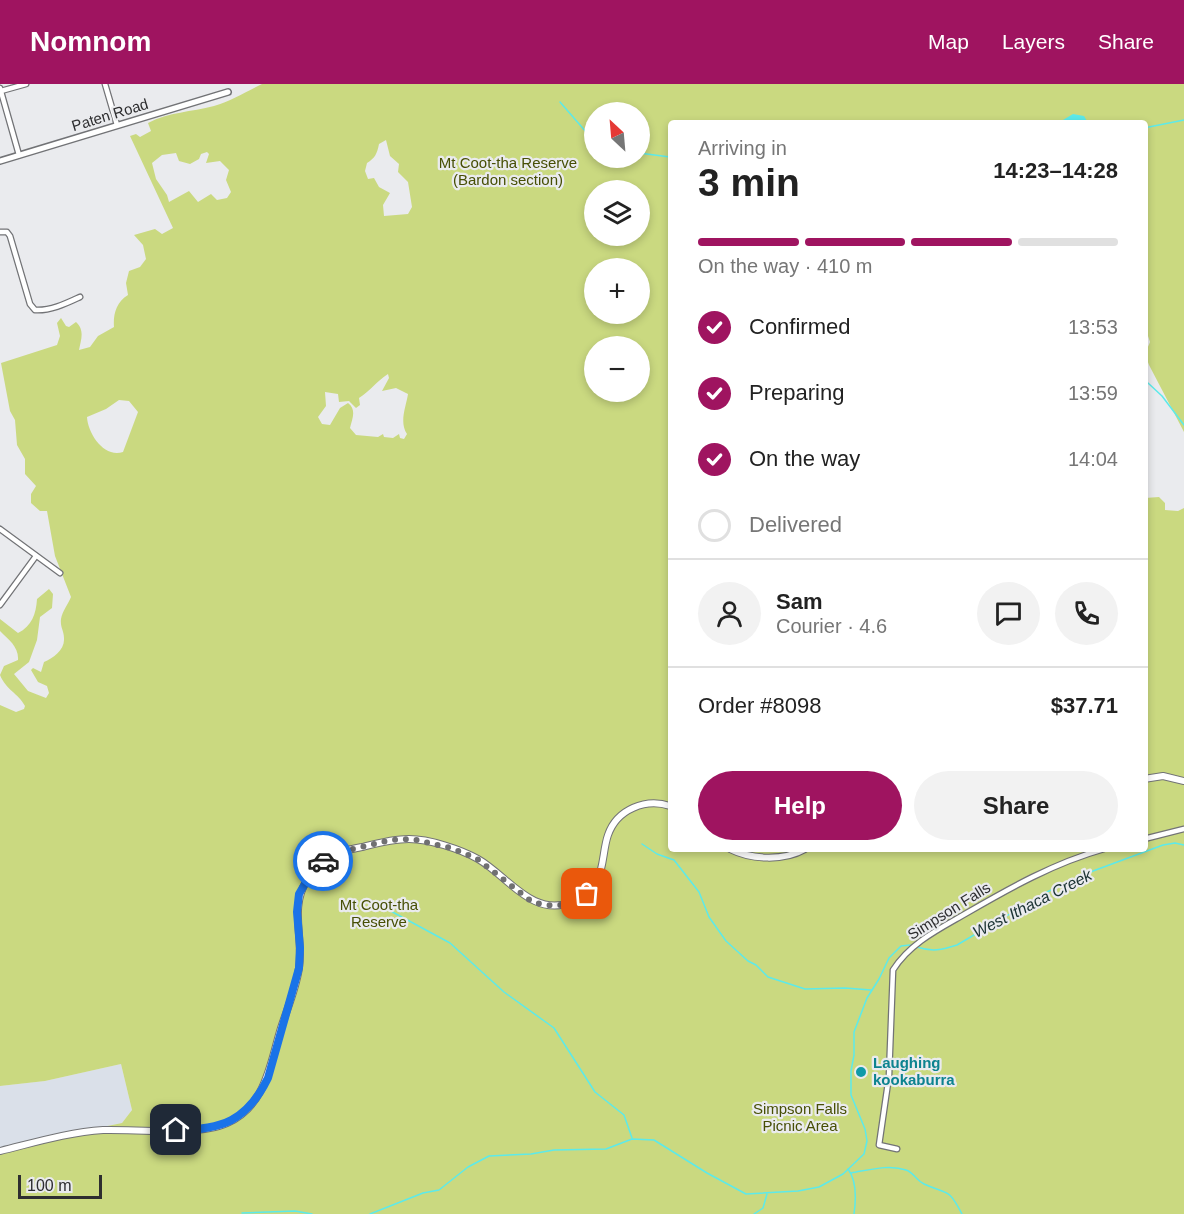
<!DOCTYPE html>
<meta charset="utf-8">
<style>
body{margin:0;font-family:Arial,sans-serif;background:#f2f2f2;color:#222;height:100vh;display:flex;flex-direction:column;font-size:22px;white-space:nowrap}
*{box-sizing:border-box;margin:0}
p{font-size:20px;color:#767676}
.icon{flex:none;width:33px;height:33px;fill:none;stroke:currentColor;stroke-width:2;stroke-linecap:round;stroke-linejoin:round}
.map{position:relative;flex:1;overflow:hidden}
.details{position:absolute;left:668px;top:36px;width:480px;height:732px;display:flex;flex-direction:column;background:#fff;border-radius:6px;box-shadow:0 3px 9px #0003}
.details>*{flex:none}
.needle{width:39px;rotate:334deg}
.controls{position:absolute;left:584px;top:18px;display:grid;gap:12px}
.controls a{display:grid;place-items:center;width:66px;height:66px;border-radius:50%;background:#fff;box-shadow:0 3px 9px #0003;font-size:30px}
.scale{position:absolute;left:18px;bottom:15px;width:84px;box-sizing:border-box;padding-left:6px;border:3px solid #2e2e30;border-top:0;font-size:16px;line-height:21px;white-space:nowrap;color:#2e2e30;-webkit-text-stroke:4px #eaebee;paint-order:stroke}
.pin{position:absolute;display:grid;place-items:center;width:51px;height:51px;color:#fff;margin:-26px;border-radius:12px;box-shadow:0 3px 9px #0006}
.courier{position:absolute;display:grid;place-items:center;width:60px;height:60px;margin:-30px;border:4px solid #1a73e8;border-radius:50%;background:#fff;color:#222;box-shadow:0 2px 8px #0007}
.head em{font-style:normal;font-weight:800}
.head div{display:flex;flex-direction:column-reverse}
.head{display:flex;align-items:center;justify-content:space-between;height:102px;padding:0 30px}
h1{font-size:39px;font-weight:800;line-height:45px}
.bar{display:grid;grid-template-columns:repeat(4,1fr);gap:9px 6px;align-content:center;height:72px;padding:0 30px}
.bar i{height:8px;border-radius:4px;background:#e0e0e0}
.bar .on{background:#9f1460}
.bar p{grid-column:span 4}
.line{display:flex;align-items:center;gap:15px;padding:0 30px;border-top:2px solid #e0e0e0}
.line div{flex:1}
.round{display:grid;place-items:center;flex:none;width:63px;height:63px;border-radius:32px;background:#f2f2f2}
ol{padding:0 30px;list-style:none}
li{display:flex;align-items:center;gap:18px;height:66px}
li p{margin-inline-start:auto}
li .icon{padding:6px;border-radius:50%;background:#9f1460;color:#fff;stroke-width:4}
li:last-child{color:#767676}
li i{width:33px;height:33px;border:3px solid #e0e0e0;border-radius:50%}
.cta{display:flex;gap:12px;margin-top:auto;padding:12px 30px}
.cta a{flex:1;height:69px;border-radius:36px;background:#9f1460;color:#fff;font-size:24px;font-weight:800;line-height:69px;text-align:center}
.cta a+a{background:#f2f2f2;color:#222}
header{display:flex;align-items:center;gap:36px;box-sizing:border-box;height:84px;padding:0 30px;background:#9f1460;color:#fff}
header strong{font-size:28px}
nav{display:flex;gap:33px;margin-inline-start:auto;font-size:21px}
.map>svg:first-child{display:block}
</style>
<header>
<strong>Nomnom</strong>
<nav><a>Map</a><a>Layers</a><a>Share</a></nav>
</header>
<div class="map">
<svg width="1184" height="1130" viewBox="0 0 1184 1130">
<rect width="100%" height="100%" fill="#eaebee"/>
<polygon fill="#dae0e9" points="121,980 132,1026 122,1039 0,1064 0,1002 45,997"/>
<path fill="#cad980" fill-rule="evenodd" d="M 262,0 L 1184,0 L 1184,348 L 1149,281 L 1145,270 L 1150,258 L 1148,252 L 1144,252 L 1144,39 L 670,39 L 670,765 L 1144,765 L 1145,414 L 1159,413 L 1165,419 L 1165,426 L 1178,427 L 1184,424 L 1184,1130 L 0,1130 L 0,1064 L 122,1039 L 132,1026 L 121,980 L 45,997 L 0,1002 L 0,621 L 16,628 L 24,625 L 25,622 C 18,609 6,606 0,591 L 4,582 L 18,576 C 19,563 9,556 0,547 L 0,535 L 18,549 C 32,542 36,530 37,515 L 49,505 L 53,510 L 52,524 L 40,533 L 37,556 L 29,578 L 14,590 L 28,607 L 46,614 L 49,609 L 47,602 L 38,598 L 31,586 L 33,584 L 41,588 L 44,578 C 53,574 65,566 64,554 C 64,547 60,543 61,535 C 62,528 68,520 71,513 L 55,472 L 47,427 L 40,427 L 31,419 L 31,410 L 36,402 L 25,390 L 25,375 L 17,361 L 15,336 L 10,327 L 1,279 L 57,261 L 60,252 L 57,239 L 61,234 L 66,242 L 69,243 L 76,238 C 85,246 81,256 79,266 L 90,263 L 98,252 L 114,243 C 113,231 116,218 128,211 L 126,199 L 129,187 L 140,183 L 146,175 L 143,161 L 134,151 L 155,145 L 162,150 L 173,144 L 130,52 L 136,50 L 140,53 L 151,47 L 148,39 C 169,28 191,28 214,22 C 231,17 246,8 262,0 ZM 594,28 L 639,28 L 639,74 L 594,74 ZM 386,56 L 390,72 L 399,80 L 398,88 L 408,98 L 412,123 L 408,130 L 384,132 L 383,121 L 390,109 L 379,103 L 374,94 L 368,95 L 365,87 L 367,79 C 375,74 377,70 379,60 ZM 207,68 L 209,70 L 206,79 L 220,77 L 229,86 L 226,96 L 231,108 L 227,114 L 217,116 L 211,110 L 198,118 L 189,107 L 169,118 L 167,111 L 156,95 L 152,79 L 162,71 L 176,69 L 179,77 L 190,80 L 199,75 L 201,70 ZM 594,106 L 639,106 L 639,152 L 594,152 ZM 594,184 L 639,184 L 639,230 L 594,230 ZM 594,262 L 639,262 L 639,308 L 594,308 ZM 388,290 L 389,294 L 382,307 L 396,304 L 408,310 C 406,323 399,338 407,350 L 404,355 L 400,354 L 399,350 L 393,354 L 384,353 L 383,350 L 378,353 L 356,351 L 350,344 C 352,335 357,326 348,319 L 340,324 L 330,341 L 322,340 L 318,333 L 326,322 L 325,308 L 338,310 L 339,318 L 349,317 L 356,324 L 360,321 L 359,314 C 370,307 377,297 388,290 ZM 119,316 L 129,317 L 138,328 L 123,368 C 104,374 88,350 87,333 L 106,325 Z"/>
<polygon fill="#5ceaea" points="1073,30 1084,32 1088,39 1058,39"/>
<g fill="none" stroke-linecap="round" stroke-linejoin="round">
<g stroke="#5ceaea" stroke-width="1.5">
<polyline points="560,18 587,49 594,52"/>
<polyline points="1144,44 1184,36"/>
<polyline points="639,69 670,73"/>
<polyline points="1148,299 1162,312 1184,341"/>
<polyline points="642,760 657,770 674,776 699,808 709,833 726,857 748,877 756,881 768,893 805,905 845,904 871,906"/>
<polyline points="387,825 450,859 504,908 554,944 595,1008 624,1031 632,1054"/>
<path d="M 917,863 C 932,868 942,866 957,861 L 1049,807 L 1093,787 L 1163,761 L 1175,759 L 1184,761"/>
<path d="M 848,1085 C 857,1097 856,1116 854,1130"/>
<path d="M 851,1089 C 869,1086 889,1080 906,1086 C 913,1088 917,1097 924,1100 C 948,1111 948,1103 962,1130"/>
<polyline points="242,1129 295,1127 312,1130"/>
<polyline points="370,1130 423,1109 439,1106 468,1083 489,1072 531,1070 554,1066 606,1065 632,1055 654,1056 707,1089 746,1110 798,1107 819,1103 843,1090 864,1070 867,1057 865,1045 851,1011 851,987 854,971 854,948 867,914 879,895 889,874 901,862 910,861"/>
<polyline points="754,1130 763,1124 767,1110"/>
</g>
<g stroke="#727376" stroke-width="7">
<g id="minor">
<polyline points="105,0 117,41"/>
<polyline points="0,4 19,71"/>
<polyline points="1,7 26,0"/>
<path d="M 0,148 L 7,148 L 10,152 L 30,220 L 35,226 C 51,227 67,219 80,213"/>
<polyline points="0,445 60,489"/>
<polyline points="0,521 36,472"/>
<polyline points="1144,755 1184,745"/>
<path d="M 897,1065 L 879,1061 L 889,992 L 893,886 C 910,859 939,845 965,830 C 1010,804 1054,779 1104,765"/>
</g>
</g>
<g stroke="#727376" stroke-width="8">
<polyline id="tertiary" points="0,77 228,8"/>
</g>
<g stroke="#727376" stroke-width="8">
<g id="secondary">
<polyline points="1144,695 1163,692 1184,697"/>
<path d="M 730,765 C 752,776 784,777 805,765"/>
<path d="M 0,1067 C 33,1059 69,1048 103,1046 C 137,1045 198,1052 227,1039 C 266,1022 270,980 281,944 C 287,925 296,905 299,884 C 304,853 289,825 307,796 C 313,786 320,778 330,773 C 340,767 351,765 362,763 C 378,759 393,755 409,755 C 429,755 460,765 478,775 C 508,792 532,834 572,818 C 582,814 592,807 597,797 C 604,783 603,765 608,751 C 617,725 646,714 670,722"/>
</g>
</g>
<use href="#minor" stroke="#fff" stroke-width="4.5"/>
<use href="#tertiary" stroke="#fff" stroke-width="5"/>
<use href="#secondary" stroke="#fff" stroke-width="6"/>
</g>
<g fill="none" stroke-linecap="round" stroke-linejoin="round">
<path stroke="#707072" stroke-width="6" stroke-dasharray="0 10.8" d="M 323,777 L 344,767 L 391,756 L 412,755 L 451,764 L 476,774 L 531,817 C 551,825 569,822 587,810"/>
<path stroke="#1a73e8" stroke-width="8" d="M 176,1046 C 222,1046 247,1037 268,994 L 299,884 L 300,864 L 297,828 L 299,810 L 309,793 L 323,777"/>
</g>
<circle fill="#0f9aa8" stroke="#eaebee" stroke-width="2" cx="861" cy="988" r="6"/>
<g text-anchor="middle" stroke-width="4.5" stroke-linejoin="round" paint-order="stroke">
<g font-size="15" fill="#2e2e30" stroke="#eaebee">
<text transform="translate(110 31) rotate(-17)" y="5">Paten Road</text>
<text transform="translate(949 827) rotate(-32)" y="5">Simpson Falls</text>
</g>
<g font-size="15" fill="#474f05" stroke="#eaebee">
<text x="508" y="84">Mt Coot-tha Reserve<tspan x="508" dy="17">(Bardon section)</tspan></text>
<text x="379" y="826">Mt Coot-tha<tspan x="379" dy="17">Reserve</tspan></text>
<text x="800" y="1030">Simpson Falls<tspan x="800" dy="17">Picnic Area</tspan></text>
</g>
<g font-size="15" font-weight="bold" fill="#0d838f" stroke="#eaebee" text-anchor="start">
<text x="873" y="984">Laughing<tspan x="873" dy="17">kookaburra</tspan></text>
</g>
<g font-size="16" font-style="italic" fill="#1a3232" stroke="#eaebee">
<text transform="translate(1032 819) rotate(-27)" y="6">West Ithaca Creek</text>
</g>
</g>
</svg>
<div class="controls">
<a><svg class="needle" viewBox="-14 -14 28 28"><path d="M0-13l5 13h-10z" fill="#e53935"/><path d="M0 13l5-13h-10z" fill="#767676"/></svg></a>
<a><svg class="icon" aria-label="layers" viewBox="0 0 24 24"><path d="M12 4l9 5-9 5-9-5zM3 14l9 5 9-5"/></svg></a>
<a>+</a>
<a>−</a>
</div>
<div class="scale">100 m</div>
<div class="pin" style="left:587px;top:810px;background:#ea580c"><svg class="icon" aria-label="bag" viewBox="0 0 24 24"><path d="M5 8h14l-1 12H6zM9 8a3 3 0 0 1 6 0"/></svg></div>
<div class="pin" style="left:176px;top:1046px;background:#1f2937"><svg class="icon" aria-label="home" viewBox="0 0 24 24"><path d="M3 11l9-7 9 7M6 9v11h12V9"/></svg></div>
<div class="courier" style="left:323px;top:777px"><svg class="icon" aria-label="car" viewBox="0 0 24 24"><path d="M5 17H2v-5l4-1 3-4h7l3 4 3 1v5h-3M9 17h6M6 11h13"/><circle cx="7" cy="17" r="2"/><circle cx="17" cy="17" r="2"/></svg></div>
<section class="details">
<div class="head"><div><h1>3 min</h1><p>Arriving in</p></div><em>14:23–14:28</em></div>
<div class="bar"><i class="on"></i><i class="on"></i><i class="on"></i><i></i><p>On the way · 410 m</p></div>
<ol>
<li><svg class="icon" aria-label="check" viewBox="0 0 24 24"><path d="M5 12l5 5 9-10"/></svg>Confirmed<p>13:53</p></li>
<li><svg class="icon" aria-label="check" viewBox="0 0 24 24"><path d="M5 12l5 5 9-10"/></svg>Preparing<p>13:59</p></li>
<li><svg class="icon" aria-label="check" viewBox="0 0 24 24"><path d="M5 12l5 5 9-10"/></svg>On the way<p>14:04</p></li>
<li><i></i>Delivered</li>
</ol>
<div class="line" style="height:108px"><a class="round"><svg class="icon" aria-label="person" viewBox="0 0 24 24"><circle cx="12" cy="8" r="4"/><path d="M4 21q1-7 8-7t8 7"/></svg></a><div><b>Sam</b><p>Courier · 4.6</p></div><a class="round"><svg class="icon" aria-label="chat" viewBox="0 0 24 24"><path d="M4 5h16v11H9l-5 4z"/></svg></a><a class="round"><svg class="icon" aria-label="phone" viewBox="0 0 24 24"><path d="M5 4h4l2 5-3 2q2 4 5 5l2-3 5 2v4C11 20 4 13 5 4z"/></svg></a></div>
<div class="line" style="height:78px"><div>Order #8098</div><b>$37.71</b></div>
<div class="cta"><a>Help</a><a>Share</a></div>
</section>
</div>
